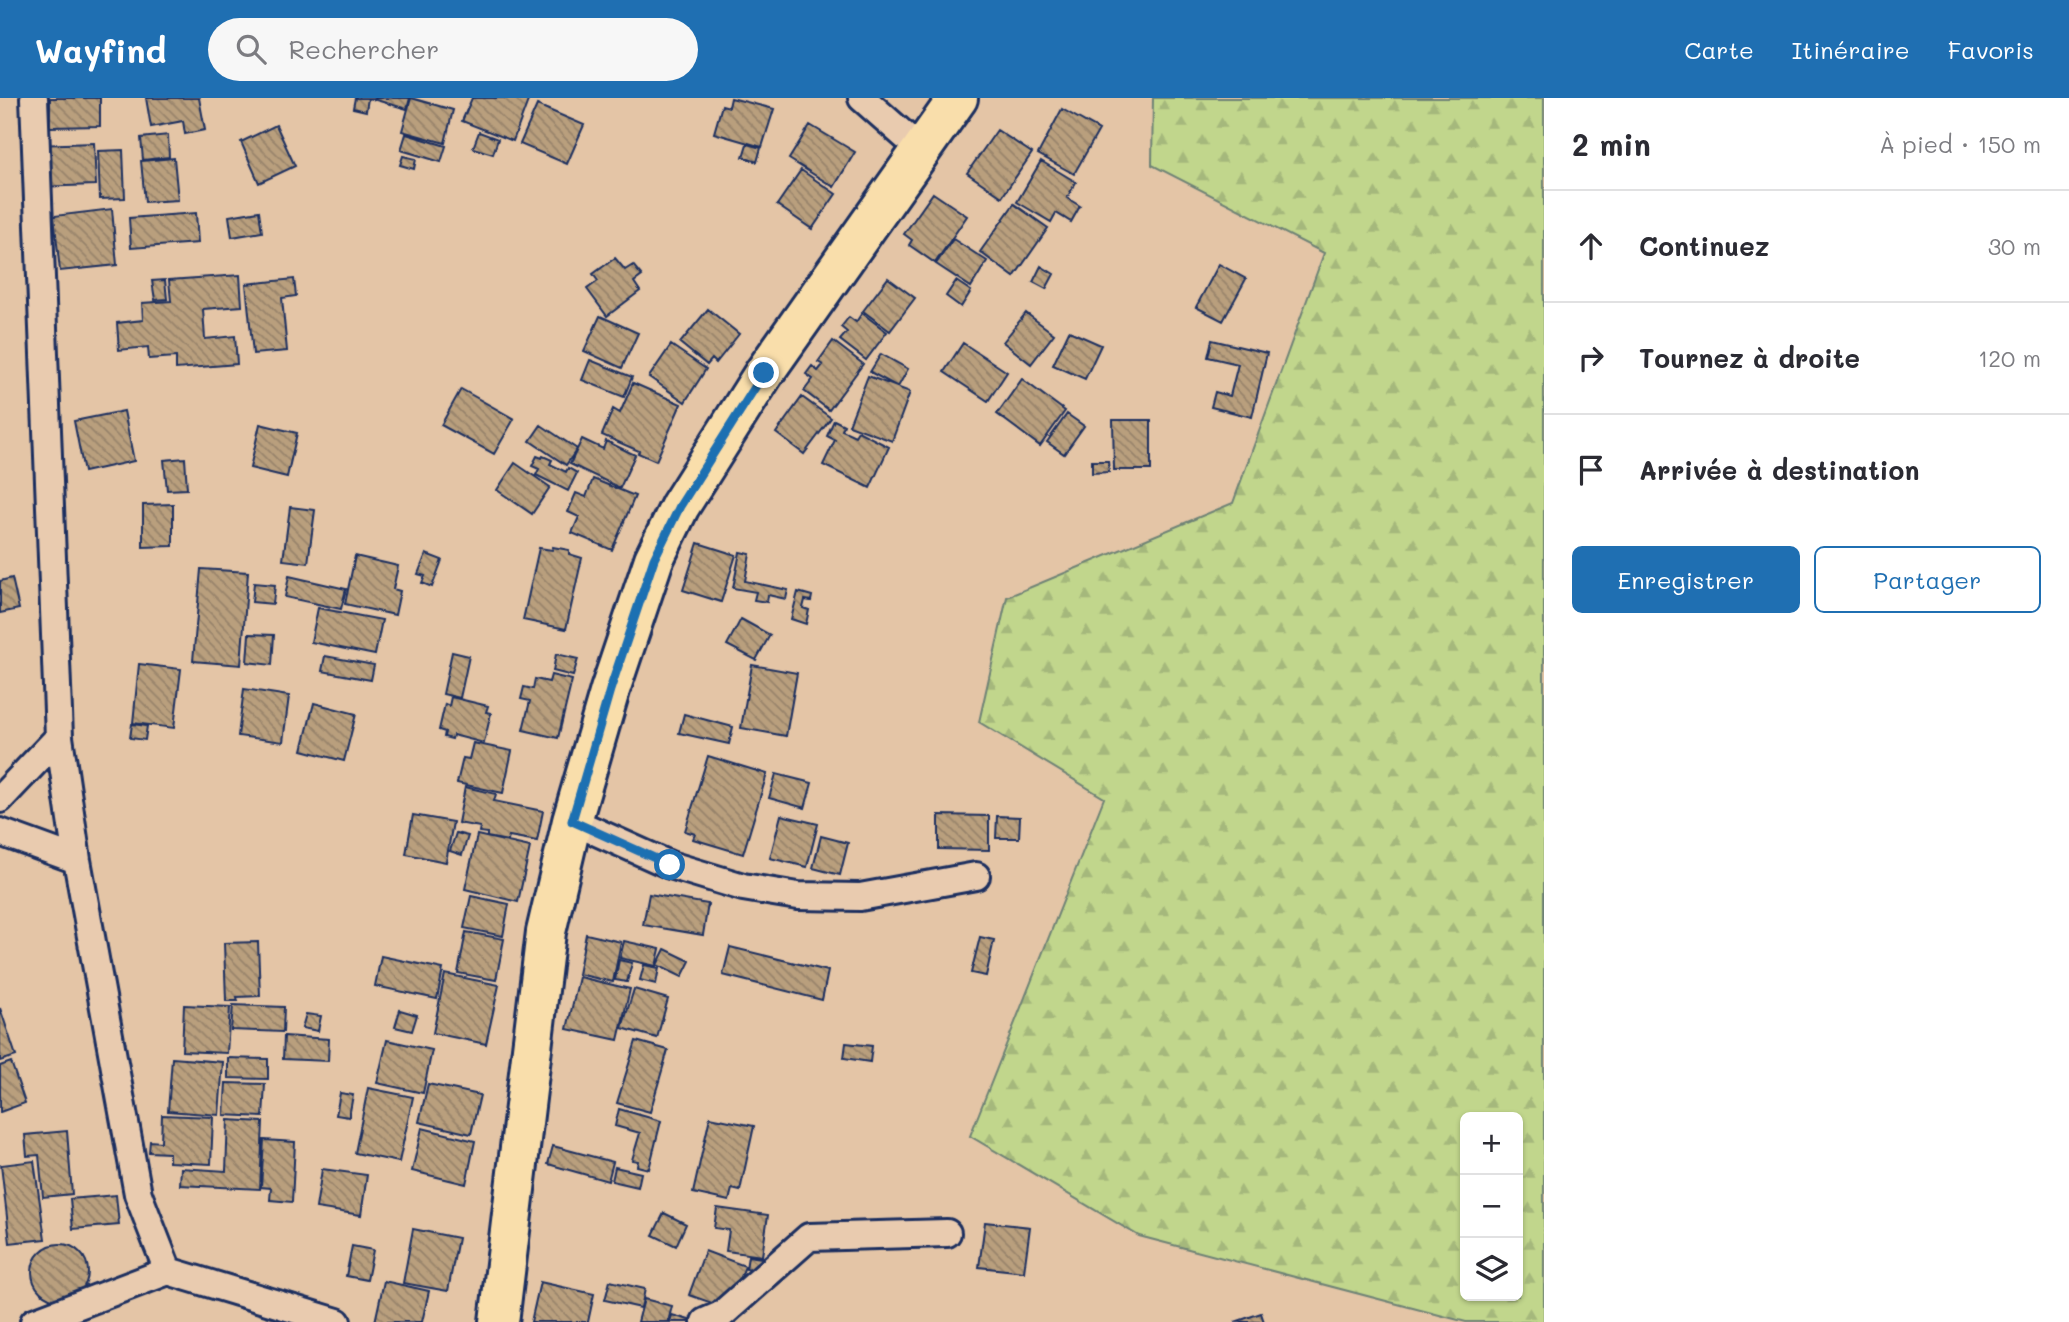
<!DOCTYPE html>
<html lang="fr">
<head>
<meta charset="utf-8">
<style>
  :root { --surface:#fff; --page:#f7f7f7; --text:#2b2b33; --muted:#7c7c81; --line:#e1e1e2; --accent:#1f6fb2 }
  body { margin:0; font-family:Mali,sans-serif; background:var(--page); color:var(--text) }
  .controls { position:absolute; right:21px; bottom:21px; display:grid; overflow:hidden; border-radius:10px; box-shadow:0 2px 5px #0004 }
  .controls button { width:63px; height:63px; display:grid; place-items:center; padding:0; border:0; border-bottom:2px solid var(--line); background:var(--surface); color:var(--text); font:35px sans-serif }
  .stop { position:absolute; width:21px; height:21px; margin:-16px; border:5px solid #1f6fb2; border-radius:50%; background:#fff }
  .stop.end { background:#1f6fb2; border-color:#fff; box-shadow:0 2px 7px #0008 }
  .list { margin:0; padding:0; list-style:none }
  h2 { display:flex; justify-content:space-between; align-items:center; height:91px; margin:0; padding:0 28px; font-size:30px }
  h2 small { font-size:23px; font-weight:400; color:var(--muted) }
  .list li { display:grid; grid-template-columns:46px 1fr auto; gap:21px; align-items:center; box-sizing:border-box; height:112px; padding:0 28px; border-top:2px solid var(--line) }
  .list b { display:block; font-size:26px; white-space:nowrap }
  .list em { font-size:23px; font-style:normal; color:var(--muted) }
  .actions { display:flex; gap:14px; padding:21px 28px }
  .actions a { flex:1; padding:16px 0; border:2px solid var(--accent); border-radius:10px; text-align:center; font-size:24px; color:var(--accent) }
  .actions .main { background:var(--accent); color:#fff }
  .icon { flex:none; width:38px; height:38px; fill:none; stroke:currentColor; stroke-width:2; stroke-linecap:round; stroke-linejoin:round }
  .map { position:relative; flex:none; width:1544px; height:1224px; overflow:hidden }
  header { display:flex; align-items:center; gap:42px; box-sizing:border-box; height:98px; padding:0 35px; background:var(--accent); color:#fff }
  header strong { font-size:33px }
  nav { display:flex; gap:38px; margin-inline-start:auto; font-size:24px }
  .search { width:490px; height:63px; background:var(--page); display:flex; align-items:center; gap:18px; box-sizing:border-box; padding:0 24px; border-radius:38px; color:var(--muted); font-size:26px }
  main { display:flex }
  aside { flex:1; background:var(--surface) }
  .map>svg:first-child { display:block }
  .forest { fill:url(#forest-firs); stroke:#6e8275; stroke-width:2; fill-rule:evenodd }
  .building { fill:url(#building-back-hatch); stroke:#1b2f5e; stroke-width:2 }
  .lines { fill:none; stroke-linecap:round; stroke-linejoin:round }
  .minor-casing { stroke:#1b2f5e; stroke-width:32 }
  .primary-casing { stroke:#1b2f5e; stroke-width:44 }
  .minor { stroke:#e9cbaf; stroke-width:26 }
  .primary { stroke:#f9deab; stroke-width:38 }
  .route { stroke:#1f6fb2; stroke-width:9 }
</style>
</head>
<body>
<header>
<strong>Wayfind</strong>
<div class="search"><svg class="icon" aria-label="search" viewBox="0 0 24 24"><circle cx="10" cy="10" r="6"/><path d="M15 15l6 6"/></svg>Rechercher</div>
<nav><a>Carte</a><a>Itinéraire</a><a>Favoris</a></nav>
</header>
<main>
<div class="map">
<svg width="1544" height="1224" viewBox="0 0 1544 1224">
  <defs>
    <pattern id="forest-firs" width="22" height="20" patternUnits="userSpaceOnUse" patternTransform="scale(1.75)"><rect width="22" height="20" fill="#c1d68c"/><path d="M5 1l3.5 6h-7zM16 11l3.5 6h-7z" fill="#a5b87b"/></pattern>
    <pattern id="building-back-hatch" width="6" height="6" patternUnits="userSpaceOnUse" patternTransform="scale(1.75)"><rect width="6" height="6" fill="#b99f7d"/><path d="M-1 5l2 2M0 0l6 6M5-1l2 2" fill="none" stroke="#96826a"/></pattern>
  </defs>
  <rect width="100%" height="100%" fill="#e4c5a6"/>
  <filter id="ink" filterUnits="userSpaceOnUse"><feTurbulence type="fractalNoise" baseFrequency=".0143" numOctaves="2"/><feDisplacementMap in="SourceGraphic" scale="14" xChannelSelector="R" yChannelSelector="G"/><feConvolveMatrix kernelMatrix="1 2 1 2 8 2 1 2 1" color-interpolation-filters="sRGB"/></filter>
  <g filter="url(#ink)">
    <path class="forest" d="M1153 0H1544V1224H1466L1139 1138 970 1038 1104 700 979 624 1007 499 1233 405 1324 155 1152 67ZM1465 1019H1518V1198H1465Z"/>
    <path class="building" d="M50 0H100V28L50 29Z
      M146 0H199L205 32 185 36 183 23 151 29Z
      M355 0H368L366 13 353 10Z
      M369 0H410L407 11Z
      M411 0 453 12 445 45 402 33Z
      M472 0H529L513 43 462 23Z
      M731 0 774 11 762 49 714 35 722 7 729 9Z
      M537 7 584 27 567 66 520 46Z
      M1062 11 1099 32 1074 76 1038 56Z
      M276 27 295 68 259 85 241 44Z
      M810 27 855 54 834 89 789 61Z
      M997 32 1032 55 1002 99 967 75Z
      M479 34 498 41 493 56 473 50Z
      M406 36 446 48 441 64 401 52Z
      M168 37 169 59 143 62 141 40Z
      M94 45 96 87 36 89 35 47Z
      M747 46 761 50 757 64 743 59Z
      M123 52 125 100 100 101 98 53Z
      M403 58 416 61 414 71 400 67Z
      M174 60 178 102 145 104 141 63Z
      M1041 63 1076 84 1067 100 1080 108 1071 124 1056 115 1051 124 1017 104Z
      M801 72 836 96 812 131 777 107Z
      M933 95 967 118 935 165 909 147 912 142 904 136Z
      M1014 106 1048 130 1014 179 980 154Z
      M112 111 117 167 60 173 54 118Z
      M259 113 262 134 232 139 229 118Z
      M196 115 198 145 131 150 129 120Z
      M953 141 987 163 971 189 936 166Z
      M615 160 625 172 633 167 642 178 634 184 640 193 607 218 587 191 598 183 593 176Z
      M1219 166 1246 181 1223 223 1196 209Z
      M1041 168 1054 176 1046 191 1033 184Z
      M240 177 242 208 203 211 205 241 235 238 237 266 176 271V259L149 261 148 249 119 252 117 225 143 222 142 205 171 203 169 182Z
      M888 180 915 200 890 233 863 213Z
      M294 181 296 198 282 200 287 253 253 256 246 186Z
      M165 182 167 201 155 202 152 183Z
      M956 183 971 193 961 209 946 198Z
      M708 211 739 236 716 265 712 261 707 267 680 245Z
      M862 215 887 234 866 262 840 242 847 234 841 229 849 219 856 224Z
      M1026 215 1054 236 1031 266 1003 244Z
      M600 218 638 235 622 270 584 253Z
      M1069 233 1101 247 1085 281 1053 267Z
      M1212 242 1267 255 1252 319 1211 309 1215 294 1230 298 1238 266 1208 259Z
      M833 243 863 266 829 312 804 293 813 281 806 276 812 268 818 273 823 267 818 264Z
      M963 245 1007 274 988 303 944 274Z
      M671 247 706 271 685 304 649 279Z
      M881 256 908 271 898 289 870 274Z
      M590 262 632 279 624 299 582 282Z
      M868 278 910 294 892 343 849 327Z
      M1022 281 1065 313 1040 348 997 316Z
      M633 285 681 306 656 363 638 355 639 353 602 337 613 311 620 315Z
      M461 291 514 321 494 356 441 327Z
      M802 299 831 320 804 356 776 335Z
      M124 313 134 363 84 374 74 323Z
      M1067 316 1084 328 1064 356 1047 344Z
      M834 322 844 327 842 332 855 338 858 333 889 349 870 390 823 367 835 342 827 338Z
      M1113 322H1151V372H1114Z
      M260 326 297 335 287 379 250 370Z
      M541 327 577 351 566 367 530 343Z
      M582 341 603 351 606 343 635 357 620 390 570 366Z
      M537 358 542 360 543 358 552 362 550 366 566 374 568 370 577 375 568 393 536 377 539 371 532 368Z
      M185 360 187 391 167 392 164 362Z
      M1092 363H1108L1109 374 1092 375Z
      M515 365 550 389 532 416 497 392Z
      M593 381 635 398 612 452 572 435 579 419 568 414 576 395 586 399Z
      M173 406V448L143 449V407Z
      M290 409 315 412 308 465 283 462Z
      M698 445 736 457 721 504 683 492Z
      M553 449 569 452V456L582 460 566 531 523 522 539 450 552 452Z
      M740 454 750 456 745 483 788 492 786 501 768 497 767 504 754 502 756 494 733 490Z
      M426 456 442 462 432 489 422 485 425 478 418 476Z
      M355 458 398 468 393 491 400 493 395 517 345 506Z
      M201 471 248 474 241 567 193 563Z
      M289 478 346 491 341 511 285 499Z
      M12 480 19 511 0 515V483Z
      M254 485 275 487 273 506 252 504Z
      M798 494 812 498 811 503 805 502 803 510 809 512 806 526 791 521Z
      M318 510 382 522 375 557 311 544Z
      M741 521 770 537 756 562 727 547Z
      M249 536 274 537 272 567 247 564Z
      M452 554 469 558 460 600 443 596Z
      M556 556 578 561 573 578 553 573Z
      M325 558 374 567 371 582 322 573Z
      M139 566 181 571 174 630 133 625Z
      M752 567 797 575 786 638 741 630Z
      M551 577 572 582 558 640 523 632 530 603 521 601 524 589 533 591 535 581 549 584Z
      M244 591 289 598 283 644 238 638Z
      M451 599 488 608 486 614 491 615 484 645 453 637 452 641 444 639 445 634 439 632 445 606 449 608Z
      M314 605 356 616 344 663 302 652Z
      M684 616 733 629 729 646 679 635Z
      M132 626 147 628 145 642 130 640Z
      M473 645 512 653 503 695 457 685 463 660 469 661Z
      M708 658 767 676 743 756 693 741 695 736 685 733Z
      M776 676 812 685 805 710 769 700Z
      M465 689 496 696 494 703 543 713 537 743 509 738 508 743 487 739V735L479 734 480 729 458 725Z
      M413 717 453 724 446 764 406 756Z
      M781 717 818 726 807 769 770 760Z
      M939 717 989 718V752L939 751Z
      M997 718 1020 719 1019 740H996Z
      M456 735 468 738 462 757 450 753Z
      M477 737 530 749 518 804 465 791Z
      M821 738 848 745 840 777 813 770Z
      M649 796 708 806 703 837 643 827Z
      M471 798 509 806 503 838 464 830Z
      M466 834 504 841 496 882 458 875Z
      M586 836 621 844 613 884 578 876Z
      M980 839 994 842 986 878 971 875Z
      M624 843 660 851 656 868 620 860Z
      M258 844 260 898 237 899 238 903H226L224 845Z
      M730 849 828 873 822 902 723 877Z
      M665 851 690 863 682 879 657 867Z
      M381 858 443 871 437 901 375 888Z
      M619 862 632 865 627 884 615 882Z
      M644 867 659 870 656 886 640 882Z
      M445 876 499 887 486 946 433 935Z
      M579 879 630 891 618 942 567 931Z
      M634 891 668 901 657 940 622 930Z
      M184 907 230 909 227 955 182 953Z
      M233 907 284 909 283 934 231 932Z
      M0 910 16 958 0 963Z
      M400 912 417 917 412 933 395 929Z
      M306 916 321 918 318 933 302 930Z
      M284 938 329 941 328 963 283 961Z
      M387 942 432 952 423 995 377 985Z
      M636 943 668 952 650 1014 617 1005Z
      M846 945 872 948 870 964 844 960Z
      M172 960 223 964 219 1017 168 1013Z
      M228 960 268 961V981L228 980Z
      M11 964 25 1005 0 1014V968Z
      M226 985 265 986 263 1019 224 1017Z
      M428 986 480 997 471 1036 419 1024Z
      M368 990 413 999 399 1064 355 1055Z
      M340 995 353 997 349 1019 336 1017Z
      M619 1011 661 1023 649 1071 637 1068 638 1063 632 1062 640 1035 615 1028Z
      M162 1017 213 1019 211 1066 169 1064V1055L149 1054 150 1043 161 1044Z
      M710 1019 754 1028 740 1093 732 1091 729 1103 693 1095Z
      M228 1022 263 1024 260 1091 180 1087 181 1070 226 1073Z
      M422 1030 475 1043 466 1086 412 1073Z
      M67 1033 72 1096 43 1099 39 1057 27 1058 25 1037Z
      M264 1042 295 1044 292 1104 270 1102 271 1090 261 1089Z
      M553 1048 613 1064 608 1083 548 1066Z
      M34 1063 45 1141 10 1145 1 1067Z
      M615 1069 641 1075 638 1089 612 1083Z
      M322 1071 367 1077 361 1117 316 1110Z
      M116 1097 119 1127 73 1131 70 1101Z
      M717 1110 768 1117 762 1158 726 1153 729 1132 714 1130Z
      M664 1115 686 1126 676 1148 653 1137Z
      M985 1124 1030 1129 1024 1174 979 1169Z
      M413 1131 458 1140 448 1193 403 1185Z
      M32 1174a28 28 0 1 1 56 0a28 28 0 1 1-56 0Z
      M352 1148 373 1152 367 1182 346 1178Z
      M705 1153 745 1168 729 1211 689 1197Z
      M748 1158 762 1160 759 1173 746 1171Z
      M384 1183 429 1193 422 1224H375Z
      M610 1183 645 1191 641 1210 605 1202Z
      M540 1184 594 1196 588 1224H531Z
      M644 1201 672 1208 668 1224H638Z
      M1261 1215 1264 1224H1235Z
      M672 1217 696 1224H670Z"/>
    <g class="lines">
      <defs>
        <path id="minor" d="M34 0 59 639 77 762 138 1096 168 1173
          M862 0 922 53
          M0 701 59 639
          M572 723 670 767 743 789 798 798 860 799 976 778
          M0 734 77 762
          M34 1224 168 1173 337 1224
          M705 1224 721 1217 809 1139 947 1135"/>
        <path id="primary" d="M499 1224 546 834 572 723 610 592 654 461 680 408 764 275 958 0"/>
      </defs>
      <use href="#minor" class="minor-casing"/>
      <use href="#primary" class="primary-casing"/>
      <use href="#minor" class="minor"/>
      <use href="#primary" class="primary"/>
    </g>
  </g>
  <g class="lines" filter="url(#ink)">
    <path class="route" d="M670 767 572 723 610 592 654 461 680 408 764 275"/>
  </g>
</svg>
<div class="controls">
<button>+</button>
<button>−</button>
<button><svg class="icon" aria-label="layers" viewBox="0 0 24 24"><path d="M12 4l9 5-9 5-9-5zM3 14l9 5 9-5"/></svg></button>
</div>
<div class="stop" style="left:670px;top:767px"></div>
<div class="stop end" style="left:764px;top:275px"></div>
</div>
<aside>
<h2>2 min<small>À pied · 150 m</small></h2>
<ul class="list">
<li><svg class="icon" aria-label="ahead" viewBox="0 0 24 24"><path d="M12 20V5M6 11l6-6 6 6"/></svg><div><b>Continuez</b></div><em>30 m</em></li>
<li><svg class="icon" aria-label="right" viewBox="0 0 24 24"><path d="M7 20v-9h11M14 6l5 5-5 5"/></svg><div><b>Tournez à droite</b></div><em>120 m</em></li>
<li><svg class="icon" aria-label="arrive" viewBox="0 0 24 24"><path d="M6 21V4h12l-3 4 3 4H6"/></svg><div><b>Arrivée à destination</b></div></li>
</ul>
<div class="actions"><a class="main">Enregistrer</a><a>Partager</a></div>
</aside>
</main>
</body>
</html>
